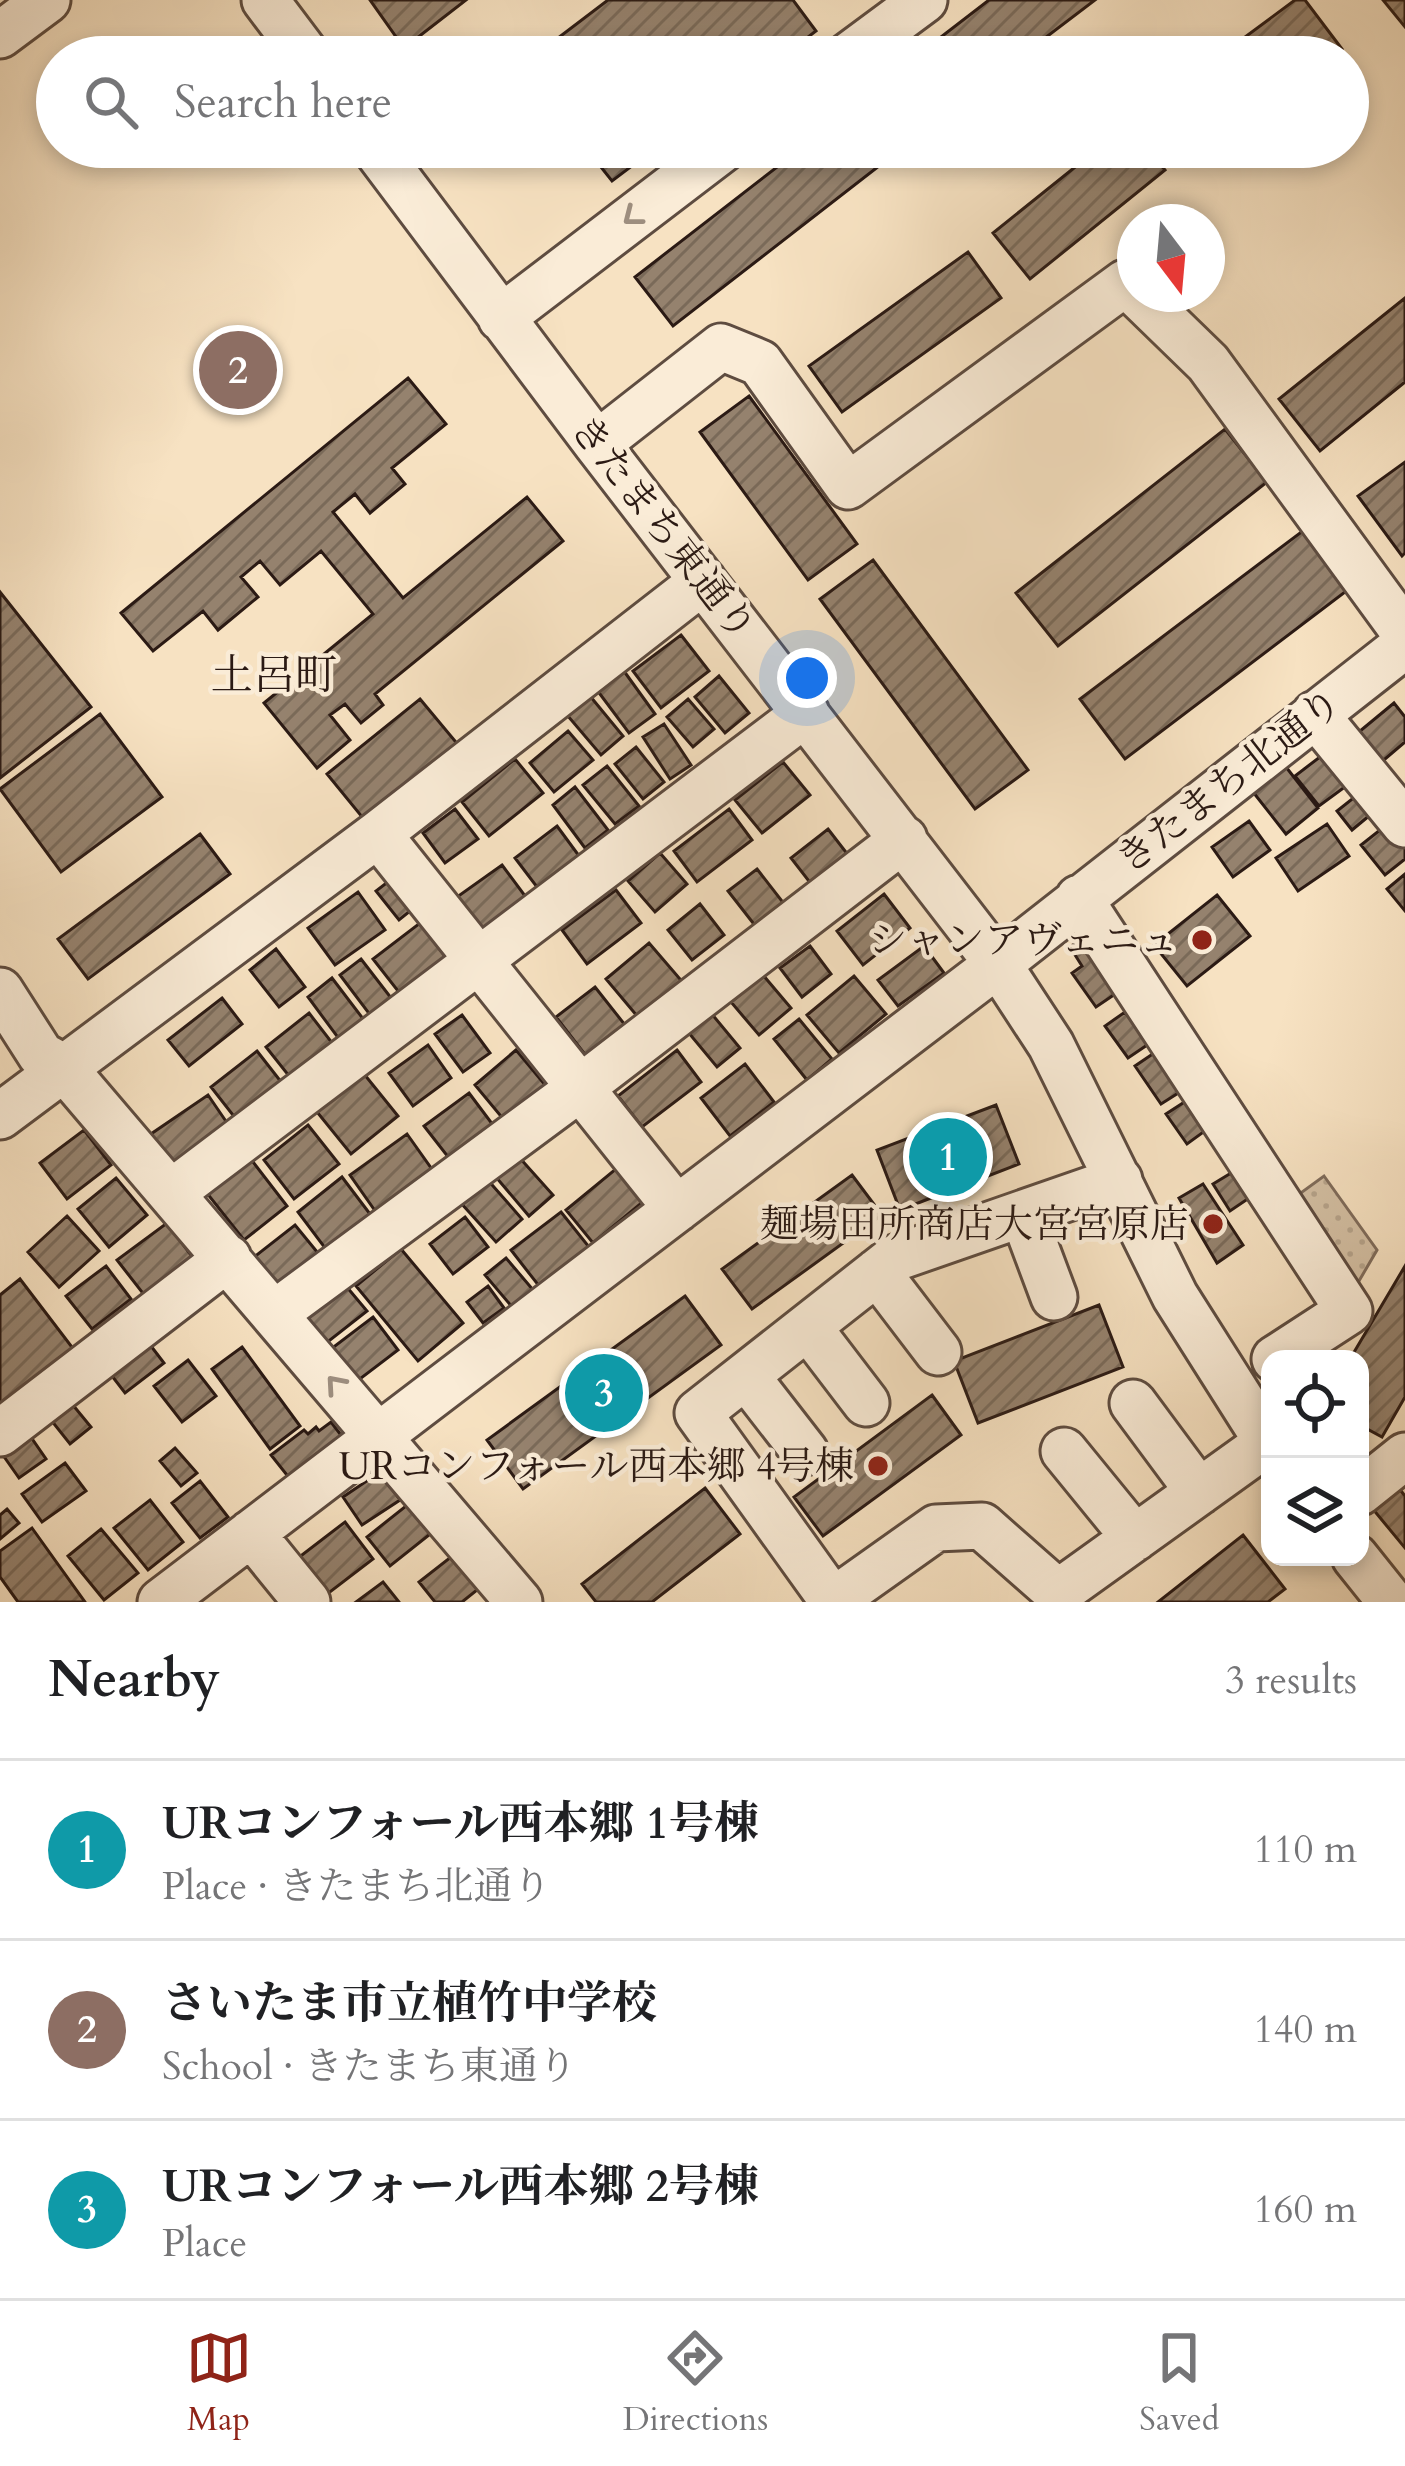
<!DOCTYPE html>
<html lang="en">
<head>
<meta charset="utf-8">
<style>
  :root { --surface:#fff; --page:#f2f2f2; --text:#202124; --muted:#757577; --line:#e0e0e0; --accent:#8f2418 }
  body { margin:0; font-family:Cardo,"Noto Serif JP",serif; background:var(--page); color:var(--text) }
  .controls { position:absolute; right:36px; bottom:36px; display:grid; overflow:hidden; border-radius:24px; box-shadow:0 6px 18px #0003 }
  .controls button { width:108px; height:108px; display:grid; place-items:center; padding:0; border:0; border-bottom:3px solid var(--line); background:var(--surface); color:var(--text); font:60px sans-serif }
  .compass { position:absolute; left:1117px; top:204px; width:108px; height:108px; border-radius:50%; background:var(--surface); box-shadow:0 6px 18px #0003; rotate:164deg }
  .you { position:absolute; left:807px; top:678px; width:42px; height:42px; margin:-30px; border:9px solid #fff; border-radius:50%; background:#1a73e8; box-shadow:0 0 0 18px #1a73e833 }
  .badge { display:grid; place-items:center; width:78px; height:78px; border-radius:50%; background:var(--accent); color:#fff; font-size:39px; font-weight:700 }
  .pin { position:absolute; translate:-50% -50%; border:6px solid #fff; box-shadow:0 3px 12px #0006 }
  .list { margin:0; padding:0; list-style:none }
  h2 { display:flex; justify-content:space-between; align-items:center; height:156px; margin:0; padding:0 48px; font-size:51px }
  h2 small { font-size:39px; font-weight:400; color:var(--muted) }
  .list li { display:grid; grid-template-columns:78px 1fr auto; gap:36px; align-items:center; box-sizing:border-box; height:180px; padding:0 48px; border-top:3px solid var(--line) }
  .list b { display:block; font-size:45px; white-space:nowrap }
  .list p { margin:0; font-size:39px; white-space:nowrap; color:var(--muted) }
  .list em { font-size:39px; font-style:normal; color:var(--muted) }
  .icon { flex:none; width:66px; height:66px; fill:none; stroke:currentColor; stroke-width:2; stroke-linecap:round; stroke-linejoin:round }
  .map { position:relative; flex:none; width:1405px; height:1602px; overflow:hidden }
  .search { position:absolute; background:var(--surface); box-shadow:0 6px 18px #0003; left:36px; right:36px; top:36px; height:132px; display:flex; align-items:center; gap:30px; box-sizing:border-box; padding:0 42px; border-radius:66px; color:var(--muted); font-size:45px }
  .sheet { height:696px; background:var(--surface) }
  nav { display:flex; justify-content:space-around; align-items:center; box-sizing:border-box; height:168px; border-top:3px solid var(--line); background:var(--surface); font-size:33px; color:var(--muted) }
  nav a { display:grid; justify-items:center; gap:6px }
  nav .on { color:var(--accent) }
  .map>svg:first-child { display:block }
  .park { fill:url(#park-dots); stroke:#806d5c; stroke-width:3 }
  .building { fill:url(#building-hatch); stroke:#2b1a14; stroke-width:3 }
  .lines { fill:none; stroke-linecap:round; stroke-linejoin:round }
  .minor-casing { stroke:#5e4c40; stroke-width:51 }
  .minor { stroke:#faecd7; stroke-width:45 }
  .oneway { stroke:#9d8e7f }
  .poi-dot { fill:#8f2418; stroke:#faecd7; stroke-width:4.5 }
  .labels { text-anchor:middle; dominant-baseline:central; stroke-width:9; stroke-linejoin:round; paint-order:stroke }
  .street-label { font-size:39px; fill:#2b1a14; stroke:#faecd7 }
  .poi-label { font-size:39px; fill:#2b1a14; stroke:#faecd7; text-anchor:end }
  .neighbourhood-label { font-size:42px; fill:#2b1a14; stroke:#faecd7 }
</style>
</head>
<body>
<div class="map">
<svg width="1405" height="1602" viewBox="0 0 1405 1602">
  <defs>
    <pattern id="park-dots" width="8" height="8" patternUnits="userSpaceOnUse" patternTransform="scale(3)"><rect width="8" height="8" fill="#d4c0a4"/><path d="M2 2h.1M6 6h.1" fill="none" stroke="#b6a48c" stroke-width="1.8" stroke-linecap="round"/></pattern>
    <pattern id="building-hatch" width="6" height="6" patternUnits="userSpaceOnUse" patternTransform="scale(3)"><rect width="6" height="6" fill="#95826e"/><path d="M-1 1l2-2M0 6l6-6M5 7l2-2" fill="none" stroke="#7a6a59"/></pattern>
  </defs>
  <rect width="100%" height="100%" fill="#f7e2c2"/>
  <filter id="stains"><feTurbulence type="fractalNoise" baseFrequency=".00167" numOctaves="4"/><feColorMatrix values="0 0 0 0 .2 0 0 0 0 .09 0 0 0 0 .02 0 0 0 .5 -.17"/></filter>
  <radialGradient id="worn" r=".72"><stop offset=".6" stop-color="#630" stop-opacity="0"/><stop offset="1" stop-color="#630" stop-opacity=".3"/></radialGradient>
  <path class="park" d="M1324 1176 1377 1250 1352 1293 1291 1200Z"/>
  <path class="building" d="M370 0H466L404 48Z
    M608 0H793L816 31 782 57H533Z
    M989 0H1095L1020 57H915Z
    M1295 0H1305L1342 49 1331 57H1218Z
    M1383 0H1405V27Z
    M585 147H657L612 181Z
    M803 147H878L888 159 673 326 635 277Z
    M1100 147H1146L1165 170 1030 279 993 233Z
    M968 252 1001 298 842 412 809 366Z
    M1405 298V382L1320 451 1279 399Z
    M408 378 446 424 392 468 405 484 370 513 355 494 333 512 403 598 527 497 563 541 375 694 383 705 361 723 345 704 330 715 350 740 317 768 264 703 373 614 321 551 280 585 260 561 241 577 258 597 218 630 203 611 153 651 121 613Z
    M749 396 857 544 808 580 700 432Z
    M1225 429 1267 482 1058 646 1016 593Z
    M1405 462V553L1402 556 1358 496Z
    M1304 530 1349 589 1125 759 1080 699Z
    M873 560 1028 770 975 809 820 599Z
    M0 592 91 707 0 778Z
    M681 635 709 671 661 708 633 671Z
    M621 667 655 714 629 733 594 686Z
    M719 676 749 713 725 733 695 697Z
    M590 696 623 736 601 755 567 715Z
    M420 699 460 747 367 823 327 774Z
    M688 699 714 729 693 747 667 717Z
    M1394 703 1405 717V742L1378 765 1354 736Z
    M100 714 162 797 61 872 0 789Z
    M664 724 691 765 670 779 643 737Z
    M568 731 593 760 554 792 530 763Z
    M636 747 664 782 643 799 615 764Z
    M1329 750 1353 781 1319 806 1295 776Z
    M515 759 543 793 489 836 462 802Z
    M783 762 810 795 762 833 735 800Z
    M607 766 639 806 615 824 583 785Z
    M1286 767 1318 808 1286 834 1253 792Z
    M575 787 608 830 585 848 553 805Z
    M1366 788 1381 806 1352 830 1337 811Z
    M455 809 478 839 445 863 423 833Z
    M729 809 752 840 697 882 674 851Z
    M1249 821 1270 850 1233 877 1212 847Z
    M1390 822 1405 841V859L1385 875 1361 845Z
    M1327 824 1349 856 1298 891 1276 858Z
    M557 826 585 864 543 895 515 858Z
    M828 829 852 860 815 889 791 858Z
    M200 834 230 874 88 979 58 939Z
    M660 853 687 884 655 912 628 881Z
    M502 865 531 904 486 936 457 897Z
    M757 869 785 905 757 928 728 891Z
    M402 871 425 899 399 920 376 891Z
    M1405 874V911L1387 889Z
    M616 890 641 923 587 964 562 930Z
    M358 892 385 930 335 965 308 928Z
    M884 894 910 928 863 965 837 931Z
    M1217 895 1250 936 1187 986 1154 945Z
    M700 904 724 935 692 960 668 930Z
    M420 923 451 964 405 1000 373 959Z
    M1084 937 1121 990 1096 1007 1072 973 1082 966 1070 947Z
    M649 943 686 986 643 1023 606 979Z
    M810 946 831 974 802 997 780 968Z
    M924 946 944 973 898 1006 878 980Z
    M276 949 305 987 279 1007 250 970Z
    M361 959 395 1003 374 1020 340 975Z
    M763 975 791 1008 759 1035 731 1002Z
    M854 976 886 1014 839 1053 807 1015Z
    M332 978 367 1024 342 1043 308 997Z
    M595 987 629 1030 590 1061 556 1017Z
    M222 998 242 1024 189 1066 168 1040Z
    M706 1007 740 1048 717 1067 683 1026Z
    M1125 1012 1137 1028 1142 1025 1153 1041 1128 1058 1105 1026Z
    M309 1013 336 1048 293 1081 266 1047Z
    M462 1015 490 1053 463 1072 435 1034Z
    M799 1019 832 1059 807 1080 774 1039Z
    M428 1045 451 1078 413 1106 389 1073Z
    M516 1050 551 1092 509 1126 475 1085Z
    M677 1050 701 1082 642 1127 618 1096Z
    M257 1051 289 1092 243 1128 211 1087Z
    M1157 1051 1183 1090 1161 1104 1135 1066Z
    M745 1064 774 1102 730 1136 701 1098Z
    M360 1069 398 1116 351 1154 313 1107Z
    M469 1093 496 1129 452 1162 424 1126Z
    M208 1095 234 1133 174 1174 148 1136Z
    M1189 1099 1209 1128 1187 1144 1166 1114Z
    M996 1105 1019 1164 900 1210 877 1150Z
    M308 1125 339 1164 294 1199 264 1160Z
    M84 1130 111 1165 67 1199 40 1163Z
    M407 1134 436 1175 378 1215 350 1175Z
    M518 1156 553 1195 529 1216 495 1176Z
    M250 1158 287 1206 244 1240 206 1192Z
    M617 1168 644 1201 593 1243 566 1210Z
    M1236 1170 1252 1196 1230 1211 1213 1184Z
    M852 1175 882 1215 752 1309 722 1269Z
    M342 1177 370 1214 325 1248 298 1212Z
    M116 1178 147 1215 109 1247 78 1209Z
    M486 1178 522 1219 496 1242 459 1201Z
    M1203 1184 1243 1245 1217 1263 1179 1198Z
    M561 1212 589 1247 539 1286 511 1250Z
    M67 1216 99 1251 59 1287 28 1252Z
    M465 1217 488 1247 453 1274 430 1244Z
    M167 1223 194 1259 145 1296 117 1260Z
    M295 1225 327 1264 281 1301 249 1261Z
    M401 1249 463 1323 418 1361 356 1286Z
    M506 1258 534 1291 513 1308 485 1275Z
    M106 1266 131 1299 92 1329 66 1296Z
    M1405 1266V1397L1382 1437 1360 1425V1359H1350Z
    M20 1279 81 1359 0 1421V1295Z
    M346 1286 367 1311 325 1344 304 1319Z
    M488 1286 504 1308 483 1323 467 1302Z
    M685 1296 721 1345 523 1489 487 1440Z
    M1099 1305 1123 1367 978 1423 954 1361Z
    M373 1317 398 1350 352 1385 327 1352Z
    M141 1333 164 1363 125 1393 102 1363Z
    M242 1347 300 1426 270 1449 212 1369Z
    M188 1360 216 1396 182 1422 154 1386Z
    M63 1393 91 1427 70 1444 43 1410Z
    M932 1395 961 1435 823 1536 794 1497Z
    M331 1422 347 1443 294 1484 271 1455 304 1430 308 1434 316 1427 319 1431Z
    M24 1427 46 1459 19 1478 0 1451Z
    M175 1448 197 1473 181 1486 160 1461Z
    M65 1463 86 1491 42 1522 22 1494Z
    M380 1472 400 1500 362 1525 343 1497Z
    M200 1481 228 1517 200 1538 172 1503Z
    M1398 1487 1405 1496V1548L1372 1508Z
    M705 1488 740 1534 652 1602H596L582 1584Z
    M150 1500 183 1542 148 1570 114 1528Z
    M411 1502 434 1531 390 1566 367 1537Z
    M7 1509 19 1523 0 1539V1515Z
    M345 1522 373 1559 326 1595 298 1558Z
    M32 1528 85 1602H18L0 1577V1551Z
    M101 1529 138 1573 104 1600 68 1556Z
    M1243 1535 1285 1589 1268 1602H1158Z
    M456 1553 482 1586 462 1602H435L419 1582Z
    M383 1582 399 1602H356Z"/>
  <g class="lines">
    <defs>
      <path id="minor" d="M265 0 308 57
        M0 35 47 0
        M847 57 924 0
        M374 147 597 444 998 964 1051 1045 1175 1296 1270 1446
        M1137 294 1208 363 1405 633
        M501 318 725 147
        M597 444 721 347 760 363 848 486 1125 283 1135 292
        M1315 714 1405 824
        M378 834 677 1209
        M1079 898 1349 1311 1275 1359
        M0 991 41 1055 63 1067 519 1602
        M0 1116 378 834 703 581
        M1119 1180 895 1258 698 1413 833 1601 936 1528 982 1526 1058 1593 1267 1443
        M171 1193 806 713
        M1023 1214 1054 1297
        M877 1272 938 1352
        M274 1314 580 1088 904 839
        M808 1327 866 1403
        M746 1376 805 1452
        M1133 1403 1199 1492
        M0 1433 228 1258
        M1064 1451 1135 1538
        M1360 1492 1405 1456
        M251 1533 307 1602
        M1355 1557 1391 1602
        M161 1602 998 964 1405 645"/>
    </defs>
    <use href="#minor" class="minor-casing"/>
    <use href="#minor" class="minor"/>
  </g>
  <defs><path id="oneway-chevron" d="M-2-3.5L2.5 0L-2 3.5" fill="none" stroke-width="1.6" stroke-linecap="round" stroke-linejoin="round" transform="scale(3)"/></defs>
  <g class="oneway">
    <use href="#oneway-chevron" transform="translate(632 217) rotate(142)"/>
    <use href="#oneway-chevron" transform="translate(335 1384) rotate(-131)"/>
  </g>
  <g class="poi-dot">
    <circle cx="1202" cy="940" r="12"/>
    <circle cx="1213" cy="1224" r="12"/>
    <circle cx="878" cy="1466" r="12"/>
  </g>
  <g class="labels">
    <g class="street-label">
      <text transform="translate(663 528) rotate(52)">きたまち東通り</text>
      <text transform="translate(1229 781) rotate(-38)">きたまち北通り</text>
    </g>
    <g class="poi-label">
      <text x="1178" y="940">シャンアヴェニュ</text>
      <text x="1189" y="1224">麺場田所商店大宮宮原店</text>
      <text x="854" y="1466">URコンフォール西本郷 4号棟</text>
    </g>
    <g class="neighbourhood-label">
      <text x="274" y="675">土呂町</text>
    </g>
  </g>
  <rect width="100%" height="100%" filter="url(#stains)"/>
  <rect width="100%" height="100%" fill="url(#worn)"/>
</svg>
<div class="controls">
<button><svg class="icon" aria-label="locate" viewBox="0 0 24 24"><circle cx="12" cy="12" r="6"/><path d="M12 2v4M12 18v4M2 12h4M18 12h4"/></svg></button>
<button><svg class="icon" aria-label="layers" viewBox="0 0 24 24"><path d="M12 4l9 5-9 5-9-5zM3 14l9 5 9-5"/></svg></button>
</div>
<svg class="compass" viewBox="-18 -18 36 36"><path d="M0-13l5 13h-10z" fill="#e53935"/><path d="M0 13l5-13h-10z" fill="#757577"/></svg>
<div class="you"></div>
<div class="pin badge" style="left:948px;top:1157px;background:#0f9aa8">1</div>
<div class="pin badge" style="left:238px;top:370px;background:#8d6e63">2</div>
<div class="pin badge" style="left:604px;top:1393px;background:#0f9aa8">3</div>
<div class="search"><svg class="icon" aria-label="search" viewBox="0 0 24 24"><circle cx="10" cy="10" r="6"/><path d="M15 15l6 6"/></svg>Search here</div>
</div>
<section class="sheet">
<h2>Nearby<small>3 results</small></h2>
<ul class="list">
<li><span class="badge" style="background:#0f9aa8">1</span><div><b>URコンフォール西本郷 1号棟</b><p>Place · きたまち北通り</p></div><em>110 m</em></li>
<li><span class="badge" style="background:#8d6e63">2</span><div><b>さいたま市立植竹中学校</b><p>School · きたまち東通り</p></div><em>140 m</em></li>
<li><span class="badge" style="background:#0f9aa8">3</span><div><b>URコンフォール西本郷 2号棟</b><p>Place</p></div><em>160 m</em></li>
</ul>
</section>
<nav>
<a class="on"><svg class="icon" aria-label="map" viewBox="0 0 24 24"><path d="M3 6l6-2 6 2 6-2v14l-6 2-6-2-6 2zM9 4v14M15 6v14"/></svg>Map</a>
<a><svg class="icon" aria-label="directions" viewBox="0 0 24 24"><path d="M12 3l9 9-9 9-9-9zM9 14v-3h6M13 9l2 2-2 2"/></svg>Directions</a>
<a><svg class="icon" aria-label="saved" viewBox="0 0 24 24"><path d="M7 4h10v16l-5-4-5 4z"/></svg>Saved</a>
</nav>
</body>
</html>
